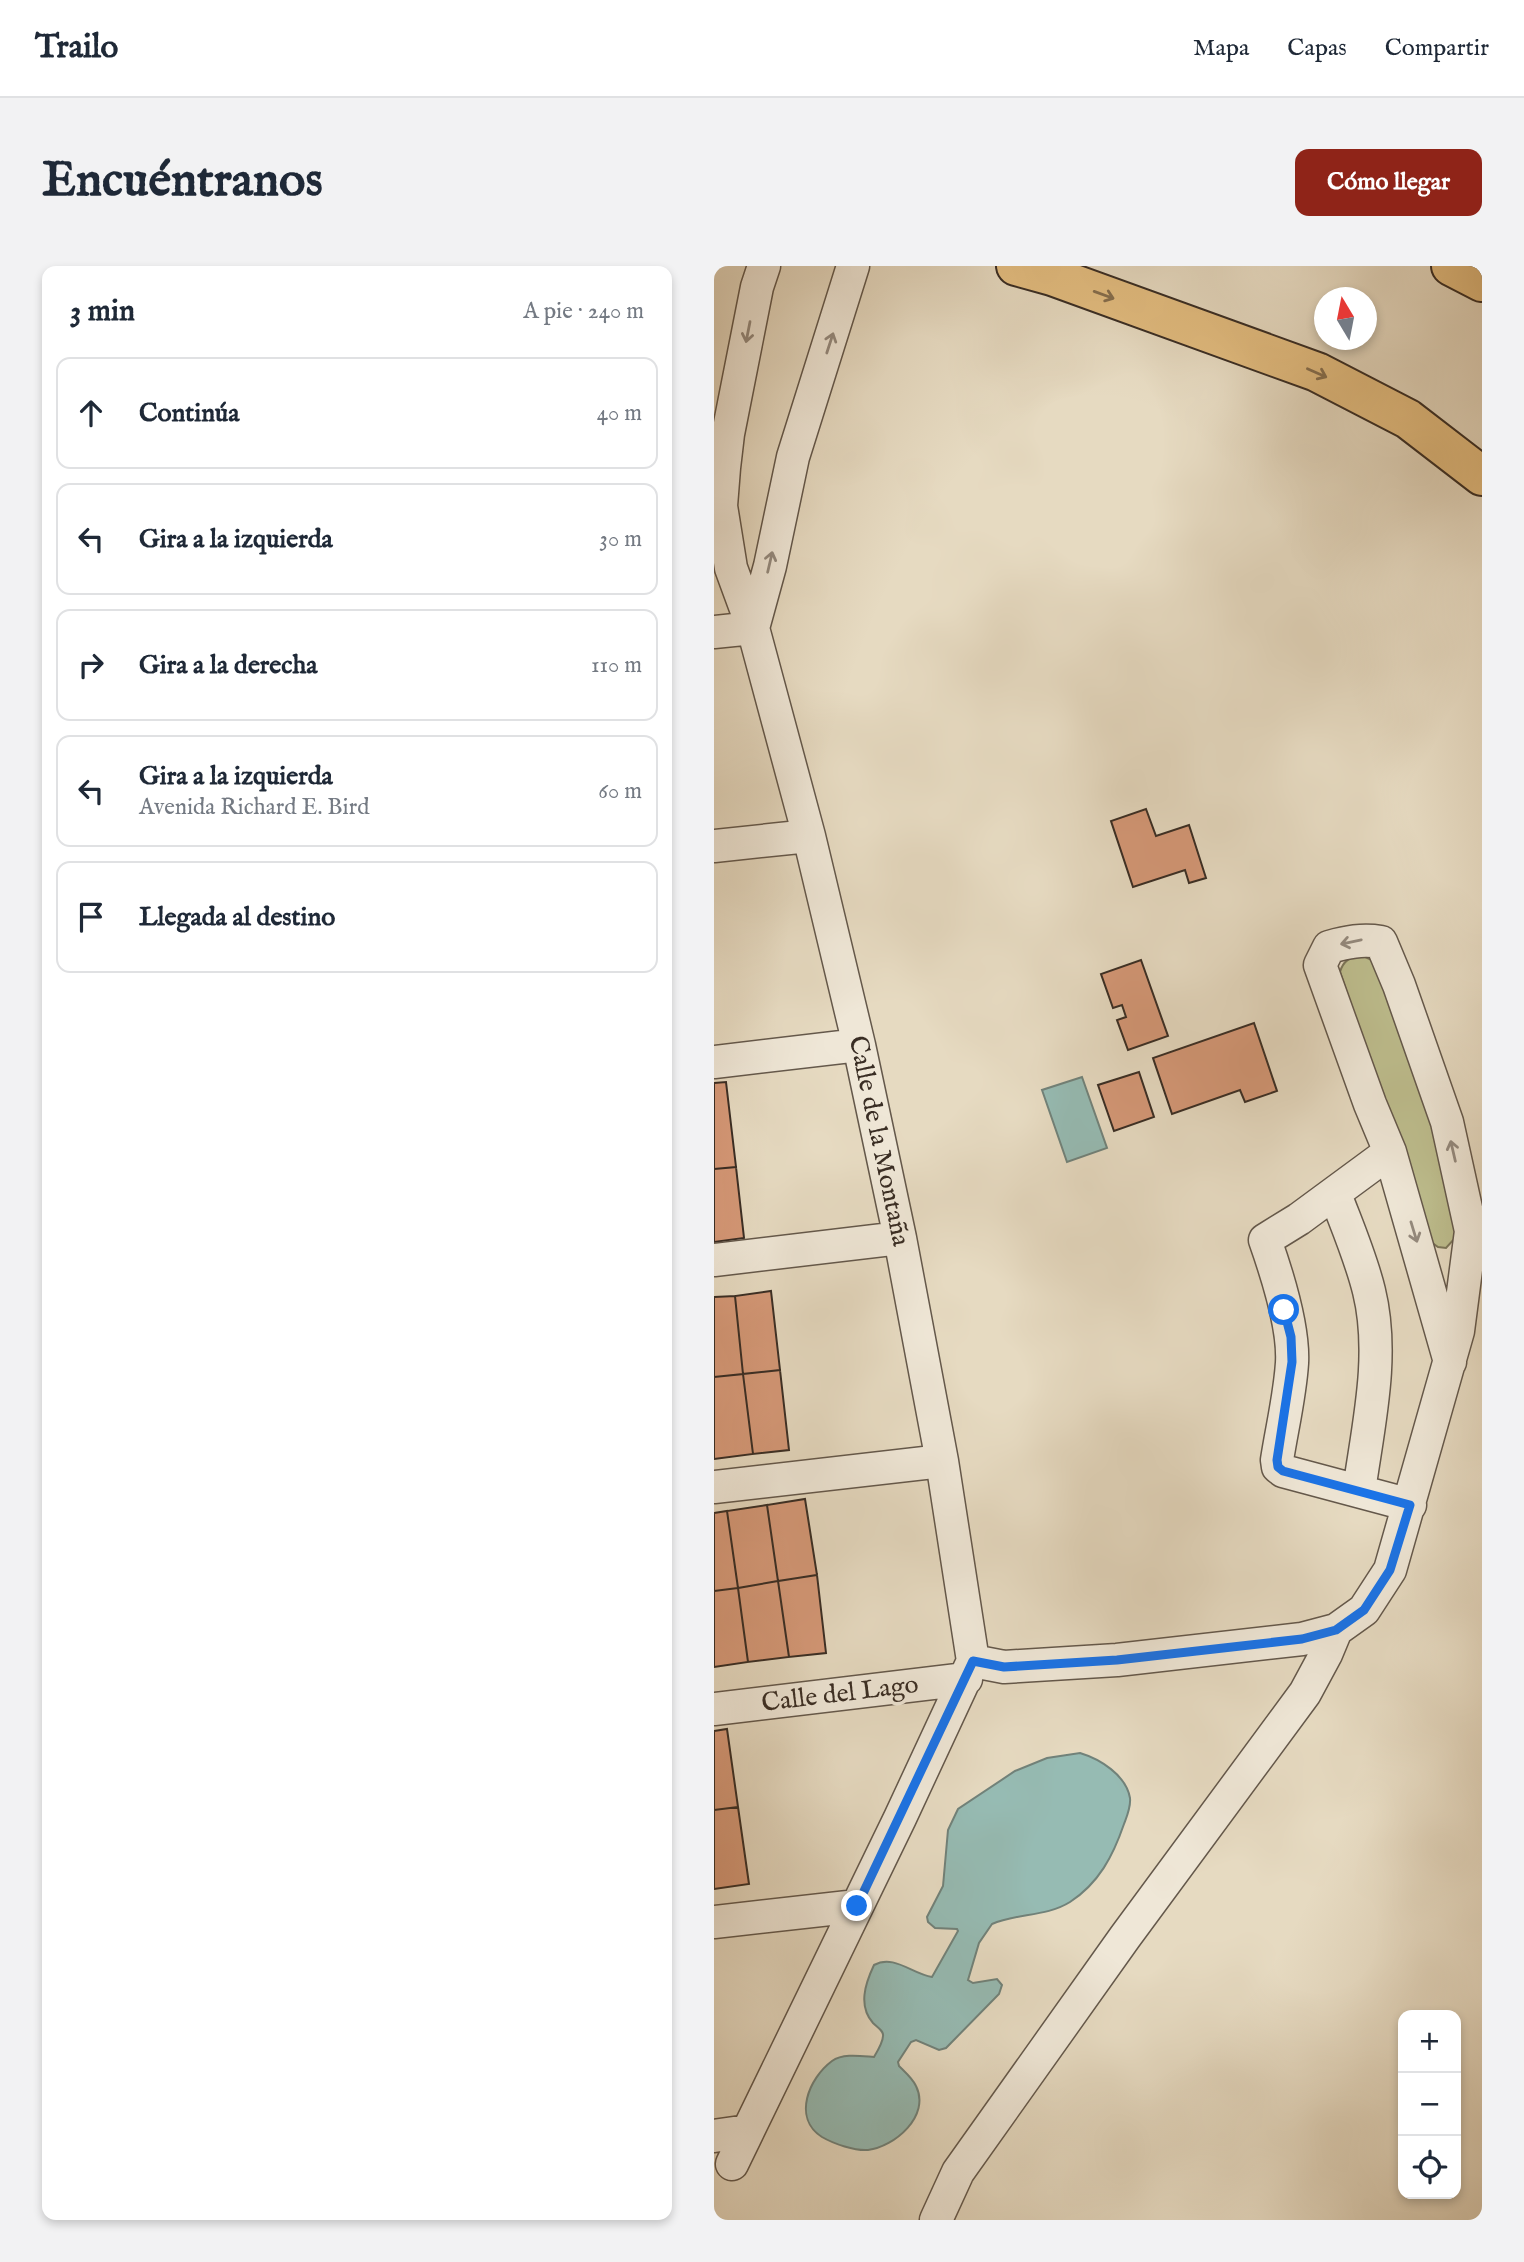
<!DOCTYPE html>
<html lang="es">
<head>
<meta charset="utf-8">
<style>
  :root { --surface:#fff; --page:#f2f2f3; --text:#1f2937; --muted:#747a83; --line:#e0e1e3; --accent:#8f2418 }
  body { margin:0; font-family:"IM FELL English",serif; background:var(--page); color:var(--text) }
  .controls { position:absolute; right:21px; bottom:21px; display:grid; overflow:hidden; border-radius:14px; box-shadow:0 4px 10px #0003 }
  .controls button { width:63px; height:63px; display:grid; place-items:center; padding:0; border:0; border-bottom:2px solid var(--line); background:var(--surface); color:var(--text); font:35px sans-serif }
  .compass { position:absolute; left:600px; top:21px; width:63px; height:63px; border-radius:50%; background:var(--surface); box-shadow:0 4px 10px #0003; rotate:350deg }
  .stop { position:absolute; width:21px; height:21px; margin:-16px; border:5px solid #1a73e8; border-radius:50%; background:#fff }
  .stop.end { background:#1a73e8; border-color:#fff; box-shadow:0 2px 7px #0008 }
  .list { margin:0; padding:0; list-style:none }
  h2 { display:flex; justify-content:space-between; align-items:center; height:91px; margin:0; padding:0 28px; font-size:30px }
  h2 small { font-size:23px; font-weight:400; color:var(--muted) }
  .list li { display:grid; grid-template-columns:46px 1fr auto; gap:21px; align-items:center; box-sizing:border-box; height:112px; margin:0 14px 14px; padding:0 14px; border:2px solid var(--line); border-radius:14px }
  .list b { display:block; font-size:26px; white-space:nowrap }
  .list p { margin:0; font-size:23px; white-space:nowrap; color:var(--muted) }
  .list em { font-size:23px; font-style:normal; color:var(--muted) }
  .icon { flex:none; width:38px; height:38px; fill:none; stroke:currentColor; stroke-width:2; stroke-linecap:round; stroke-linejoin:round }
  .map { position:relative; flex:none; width:768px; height:1954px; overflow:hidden; border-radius:14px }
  header { display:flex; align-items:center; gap:42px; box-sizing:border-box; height:98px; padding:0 35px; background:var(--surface); border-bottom:2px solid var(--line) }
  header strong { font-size:33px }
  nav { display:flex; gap:38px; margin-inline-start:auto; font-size:24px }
  .intro { display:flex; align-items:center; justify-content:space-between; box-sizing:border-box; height:168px; padding:0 42px }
  h1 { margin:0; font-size:49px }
  .button { padding:18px 32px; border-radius:14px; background:var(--accent); color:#fff; font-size:24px; font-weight:700 }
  main { display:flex; gap:42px; padding:0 42px }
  aside { flex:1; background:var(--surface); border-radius:14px; box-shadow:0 4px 10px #0003 }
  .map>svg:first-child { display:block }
  .green { fill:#bdbd8d; stroke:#7b7558; stroke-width:2 }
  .water { fill:#96bbb3; stroke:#71827a; stroke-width:2 }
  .building { fill:#d59877; stroke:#392d24; stroke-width:2 }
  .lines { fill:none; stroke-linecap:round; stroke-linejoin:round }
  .minor-casing { stroke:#64584b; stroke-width:35 }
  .major-casing { stroke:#392d24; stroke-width:42 }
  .minor { stroke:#efe7d7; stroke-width:32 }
  .major { stroke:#e3bd80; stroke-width:38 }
  .oneway { stroke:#866e4d }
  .oneway2 { stroke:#948a7e }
  .route { stroke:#1a73e8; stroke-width:9 }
  .labels { text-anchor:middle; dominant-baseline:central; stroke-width:7; stroke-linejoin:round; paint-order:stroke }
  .street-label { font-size:26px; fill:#392d24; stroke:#efe7d7 }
</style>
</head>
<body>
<header>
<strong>Trailo</strong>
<nav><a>Mapa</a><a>Capas</a><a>Compartir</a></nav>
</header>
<div class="intro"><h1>Encuéntranos</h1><a class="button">Cómo llegar</a></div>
<main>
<aside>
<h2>3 min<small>A pie · 240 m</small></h2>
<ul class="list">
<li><svg class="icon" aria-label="ahead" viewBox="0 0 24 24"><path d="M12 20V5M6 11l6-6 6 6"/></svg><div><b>Continúa</b></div><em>40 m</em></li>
<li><svg class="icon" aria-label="left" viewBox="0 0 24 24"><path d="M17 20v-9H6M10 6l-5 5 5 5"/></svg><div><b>Gira a la izquierda</b></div><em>30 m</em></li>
<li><svg class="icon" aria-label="right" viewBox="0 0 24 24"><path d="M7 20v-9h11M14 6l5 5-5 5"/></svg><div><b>Gira a la derecha</b></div><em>110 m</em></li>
<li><svg class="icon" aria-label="left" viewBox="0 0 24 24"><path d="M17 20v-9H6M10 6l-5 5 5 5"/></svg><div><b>Gira a la izquierda</b><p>Avenida Richard E. Bird</p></div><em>60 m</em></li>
<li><svg class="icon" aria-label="arrive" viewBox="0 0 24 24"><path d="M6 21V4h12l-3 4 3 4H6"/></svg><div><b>Llegada al destino</b></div></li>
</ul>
</aside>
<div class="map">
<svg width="768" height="1954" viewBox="0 0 768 1954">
  <rect width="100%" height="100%" fill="#e6dac1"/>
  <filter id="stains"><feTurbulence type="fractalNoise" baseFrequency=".00286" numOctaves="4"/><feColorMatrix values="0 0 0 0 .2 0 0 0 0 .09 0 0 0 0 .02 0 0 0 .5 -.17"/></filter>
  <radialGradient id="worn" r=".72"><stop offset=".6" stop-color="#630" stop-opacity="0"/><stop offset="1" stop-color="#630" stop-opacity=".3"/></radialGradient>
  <path class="green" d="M647 689 662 696 735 909 742 971 732 982 724 981 717 976 626 706C629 695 636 691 647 689Z"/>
  <path class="water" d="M368 811 393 882 353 896 328 824Z
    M366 1487C386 1493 412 1509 416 1532 417 1541 413 1550 410 1558 399 1590 385 1617 356 1636 332 1651 303 1647 278 1658L265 1677 254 1714 259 1717 283 1713 288 1719 285 1728 232 1782 225 1784 202 1774 197 1776 184 1796 185 1800C191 1806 199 1813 202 1820 217 1850 180 1881 154 1884 141 1885 120 1878 108 1871 78 1852 95 1812 118 1795 129 1787 147 1790 160 1791 163 1786 169 1776 169 1770 170 1765 163 1761 159 1757 144 1740 151 1718 160 1699 180 1688 198 1708 218 1711L244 1665 243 1663 221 1662 214 1656 213 1651 229 1620 234 1564 244 1543 301 1505 333 1492Z"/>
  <path class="building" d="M432 543 442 570 475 559 492 612 475 617 471 604 419 621 397 555Z
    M427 694 454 770 414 784 403 754 412 751 408 739 399 742 387 708Z
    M540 757 563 825 531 836 526 824 458 848 439 792Z
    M425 806 440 851 400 865 384 819Z
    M12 816 22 901 0 903V817Z
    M22 901 30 972 0 976V903Z
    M57 1025 66 1104 29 1108 21 1030Z
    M21 1030 29 1108 0 1111V1031Z
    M66 1104 75 1184 39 1188 29 1108Z
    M29 1108 39 1188 0 1193V1111Z
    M91 1233 103 1309 64 1315 53 1239Z
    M53 1239 64 1315 24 1322 13 1245Z
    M13 1245 24 1322 0 1325V1247Z
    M103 1309 112 1387 75 1391 64 1315Z
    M64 1315 75 1391 34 1396 24 1322Z
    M24 1322 34 1396 0 1401V1325Z
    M13 1463 24 1541 0 1544V1465Z
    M24 1541 35 1618 0 1623V1544Z"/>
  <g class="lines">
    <defs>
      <path id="minor" d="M39 362 56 300 79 191 139 0
        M0 366 39 362
        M0 580 95 570
        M0 796 145 779
        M676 886 585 953 551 974C563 1008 580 1062 578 1097 576 1129 568 1162 563 1194L564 1201 569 1205 696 1239
        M621 928C633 960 647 992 655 1025 671 1090 654 1160 645 1225
        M0 994 186 972
        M0 1221 228 1195
        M259 1395 290 1401 403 1394 588 1373 622 1364 650 1344 676 1304 744 1065 757 965 733 856 685 719 667 676C648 673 633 676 615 681L606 699 656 838 676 886 736 1096
        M0 1443 252 1413
        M0 1656 143 1640
        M0 1870 34 1865
        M18 1898 186 1552 259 1395 228 1195 186 972 145 779 95 570 39 362 17 302 7 240 10 202 14 168 43 21 50 0
        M222 1954 244 1906 411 1671 591 1427 612 1388 622 1364"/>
      <path id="major" d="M302 0 338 10 603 106 694 153 768 210
        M737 0 768 16"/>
    </defs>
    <use href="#minor" class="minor-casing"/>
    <use href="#major" class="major-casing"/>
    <use href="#minor" class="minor"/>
    <use href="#major" class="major"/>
  </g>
  <defs><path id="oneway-shaft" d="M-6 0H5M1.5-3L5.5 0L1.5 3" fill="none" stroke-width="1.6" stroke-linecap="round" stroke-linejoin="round" transform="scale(1.75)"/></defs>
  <g class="oneway">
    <use href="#oneway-shaft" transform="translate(390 29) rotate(20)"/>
    <use href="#oneway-shaft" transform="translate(603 107) rotate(24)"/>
  </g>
  <g class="oneway2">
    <use href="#oneway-shaft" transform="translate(34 66) rotate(101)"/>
    <use href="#oneway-shaft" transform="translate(116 77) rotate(-72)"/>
    <use href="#oneway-shaft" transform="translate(56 296) rotate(-77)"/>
    <use href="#oneway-shaft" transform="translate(637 676) rotate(168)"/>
    <use href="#oneway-shaft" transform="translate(739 885) rotate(-103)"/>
    <use href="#oneway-shaft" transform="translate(700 966) rotate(73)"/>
  </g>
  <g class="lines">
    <path class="route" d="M143 1640 259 1395 290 1401 403 1394 588 1373 622 1364 650 1344 676 1304 696 1239 569 1205 564 1201 563 1194 578 1096 577 1071 570 1044"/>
  </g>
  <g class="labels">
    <g class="street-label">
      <text transform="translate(165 875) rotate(78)">Calle de la Montaña</text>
      <text transform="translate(126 1428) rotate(-7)">Calle del Lago</text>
    </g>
  </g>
  <rect width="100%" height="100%" filter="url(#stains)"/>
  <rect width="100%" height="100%" fill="url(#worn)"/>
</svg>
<div class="controls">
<button>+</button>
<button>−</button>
<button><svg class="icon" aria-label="locate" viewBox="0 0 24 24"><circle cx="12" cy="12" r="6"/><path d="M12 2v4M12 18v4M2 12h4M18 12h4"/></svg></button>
</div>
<svg class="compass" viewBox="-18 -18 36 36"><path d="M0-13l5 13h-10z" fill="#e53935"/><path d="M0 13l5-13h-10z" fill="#747a83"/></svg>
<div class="stop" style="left:570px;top:1044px"></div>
<div class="stop end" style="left:143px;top:1640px"></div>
</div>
</main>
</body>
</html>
